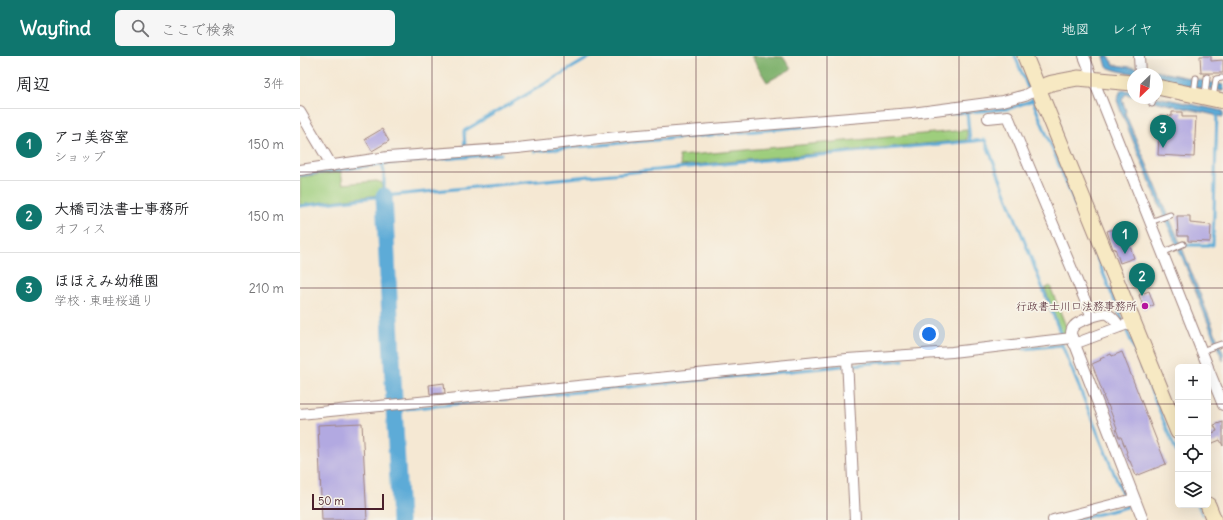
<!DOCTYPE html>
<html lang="ja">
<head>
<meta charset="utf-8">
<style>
  :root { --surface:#fff; --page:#f6f6f6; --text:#202124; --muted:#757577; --line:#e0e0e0; --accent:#0f766e }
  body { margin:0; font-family:Delius,"Klee One",sans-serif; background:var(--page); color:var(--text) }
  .controls { position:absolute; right:12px; bottom:12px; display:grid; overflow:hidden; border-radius:6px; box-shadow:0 4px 16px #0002 }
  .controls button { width:36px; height:36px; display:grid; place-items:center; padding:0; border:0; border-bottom:1px solid var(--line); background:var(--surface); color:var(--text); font:20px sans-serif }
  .compass { position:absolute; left:827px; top:12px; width:36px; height:36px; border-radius:50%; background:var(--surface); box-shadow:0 4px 16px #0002; rotate:205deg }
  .scale { position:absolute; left:12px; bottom:10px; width:72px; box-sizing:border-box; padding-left:4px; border:2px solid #4a1f2b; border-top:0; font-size:11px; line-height:14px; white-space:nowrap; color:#4a1f2b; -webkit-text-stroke:3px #f7f3e8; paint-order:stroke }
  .you { position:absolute; left:629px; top:278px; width:14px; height:14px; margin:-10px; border:3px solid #fff; border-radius:50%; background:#1a73e8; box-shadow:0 0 0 6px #1a73e833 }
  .badge { display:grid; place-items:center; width:26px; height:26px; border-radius:50%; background:var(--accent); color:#fff; font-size:13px; font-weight:700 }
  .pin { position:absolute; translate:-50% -33px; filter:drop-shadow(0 1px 2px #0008) }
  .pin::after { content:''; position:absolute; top:21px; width:14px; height:12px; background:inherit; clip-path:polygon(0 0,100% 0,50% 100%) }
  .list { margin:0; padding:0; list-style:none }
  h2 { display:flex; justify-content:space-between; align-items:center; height:52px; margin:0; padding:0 16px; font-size:17px }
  h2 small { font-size:13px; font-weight:400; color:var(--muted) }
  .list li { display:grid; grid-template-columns:26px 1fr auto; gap:12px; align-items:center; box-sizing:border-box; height:72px; padding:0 16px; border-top:1px solid var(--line) }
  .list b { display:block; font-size:15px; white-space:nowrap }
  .list p { margin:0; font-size:13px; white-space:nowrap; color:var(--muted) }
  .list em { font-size:13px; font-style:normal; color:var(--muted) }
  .icon { flex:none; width:22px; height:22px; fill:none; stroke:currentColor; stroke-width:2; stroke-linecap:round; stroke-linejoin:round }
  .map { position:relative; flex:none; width:923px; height:464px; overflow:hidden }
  header { display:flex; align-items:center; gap:24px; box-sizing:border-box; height:56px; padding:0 20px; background:var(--accent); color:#fff }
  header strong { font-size:19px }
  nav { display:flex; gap:22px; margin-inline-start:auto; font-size:14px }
  .search { width:280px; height:36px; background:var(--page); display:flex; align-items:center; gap:10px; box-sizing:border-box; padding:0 14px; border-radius:6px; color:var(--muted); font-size:15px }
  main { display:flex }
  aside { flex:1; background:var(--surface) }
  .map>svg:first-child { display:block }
  .green { fill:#9ece7d; stroke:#747654 }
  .forest { fill:#7eb16c; stroke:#64684c }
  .water { fill:#5dabd7; stroke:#546581 }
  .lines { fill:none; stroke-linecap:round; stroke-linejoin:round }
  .stream { stroke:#5dabd7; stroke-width:3 }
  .river { stroke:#5dabd7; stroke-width:17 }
  .building { fill:#b2a9e1 }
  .lane-casing { stroke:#a0847f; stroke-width:7 }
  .street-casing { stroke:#a0847f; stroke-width:12 }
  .secondary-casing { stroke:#a0847f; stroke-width:17 }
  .lane { stroke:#fff; stroke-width:5 }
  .street { stroke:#fff; stroke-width:10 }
  .secondary { stroke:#f7e9c3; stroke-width:15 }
  .grid { fill:none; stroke:#4a1f2b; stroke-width:1; stroke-opacity:0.55 }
  .poi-dot { fill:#b5179e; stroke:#f7f3e8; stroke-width:1.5 }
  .labels { text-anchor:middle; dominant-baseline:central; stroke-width:3.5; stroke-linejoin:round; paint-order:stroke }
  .poi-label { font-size:11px; fill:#4a1f2b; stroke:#f7f3e8; text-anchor:end }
</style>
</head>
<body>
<header>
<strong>Wayfind</strong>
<div class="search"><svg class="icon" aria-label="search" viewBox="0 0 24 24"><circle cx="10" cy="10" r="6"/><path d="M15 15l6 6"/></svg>ここで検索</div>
<nav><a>地図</a><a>レイヤ</a><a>共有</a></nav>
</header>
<main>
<aside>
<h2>周辺<small>3件</small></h2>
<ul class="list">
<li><span class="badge">1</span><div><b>アコ美容室</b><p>ショップ</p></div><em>150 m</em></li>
<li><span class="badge">2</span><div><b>大橋司法書士事務所</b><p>オフィス</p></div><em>150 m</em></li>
<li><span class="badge">3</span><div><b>ほほえみ幼稚園</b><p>学校 · 東畦桜通り</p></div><em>210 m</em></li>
</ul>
</aside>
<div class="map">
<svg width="923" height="464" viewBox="0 0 923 464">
  <rect width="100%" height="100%" fill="#f7f3e8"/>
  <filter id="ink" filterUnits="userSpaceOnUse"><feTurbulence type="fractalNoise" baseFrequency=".025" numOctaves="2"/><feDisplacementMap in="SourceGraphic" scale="8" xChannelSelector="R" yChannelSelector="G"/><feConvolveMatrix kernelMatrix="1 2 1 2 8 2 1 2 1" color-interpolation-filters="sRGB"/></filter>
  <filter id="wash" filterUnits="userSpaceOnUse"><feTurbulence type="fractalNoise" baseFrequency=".012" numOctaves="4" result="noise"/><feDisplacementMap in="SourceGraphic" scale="16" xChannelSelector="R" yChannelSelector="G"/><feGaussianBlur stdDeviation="0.9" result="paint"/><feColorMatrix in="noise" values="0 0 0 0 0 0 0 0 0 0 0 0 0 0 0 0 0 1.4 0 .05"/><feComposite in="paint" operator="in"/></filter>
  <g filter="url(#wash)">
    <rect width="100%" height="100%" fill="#f5e8d3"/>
    <path class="green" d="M667 74V84L381 110 379 100Z
      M41 116 43 128 77 125 82 127V133L78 139 0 149V121Z
      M750 230 767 273 766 278 762 279 745 233Z"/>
    <path class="forest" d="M451 0 483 1 491 13 467 26Z"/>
    <path class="water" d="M804 0H809L814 9 846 13 923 29V35C913 32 907 33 898 32 884 30 870 25 857 22V18C840 18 823 18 807 11Z
      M821 34 833 35V40L826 38 822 43 826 55 825 57 880 187 923 297V305L882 201 865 163 820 53 817 44Z
      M857 41 923 55V61L841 42H857Z"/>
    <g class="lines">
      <path class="stream" d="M715 0 728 32
        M732 43 878 400
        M667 56 670 85
        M631 59 708 53 733 44
        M165 92 164 75 292 0
        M234 95 522 69
        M82 108 84 116V140
        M0 119 82 108 201 98
        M0 150 84 140 257 123 685 84 761 279 762 289 824 442
        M883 189H913L917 57
        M724 293 762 289
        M95 354 603 304
        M898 449 902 458
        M774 464 827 451 826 449"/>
      <path class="river" d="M84 140 94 343
        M94 351 100 464"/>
    </g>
    <g id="blocks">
      <path class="building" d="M900 0H911V5L923 4V17H901Z
        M872 56H882V61H896L894 101 858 99 860 59 872 60Z
        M82 73 89 85 72 95 65 83Z
        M877 160H890V167L911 169 910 186 888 185V180H878Z
        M820 171 822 176 825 175 834 202 820 207 815 192 813 193 807 175Z
        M849 235 854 249 844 253 839 239Z
        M822 296 866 408 836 420 830 405H829L826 397 827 396 821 381H819L816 373 817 372 808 349H807L803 340H804L792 308 801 304 800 303 811 298 812 300Z
        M144 327 145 337 130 338 129 329Z
        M923 366V390L920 384 908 389V379L917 375 914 369Z
        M62 367 67 464H22L18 369Z"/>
    </g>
  </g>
  <g filter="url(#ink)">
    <use href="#blocks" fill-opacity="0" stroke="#a0847f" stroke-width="1"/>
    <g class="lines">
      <defs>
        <path id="lane" d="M894 38 896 22
          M905 40 907 21
          M913 42 916 23 922 22
          M852 48 854 42
          M850 166 870 159
          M862 197 883 188
          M901 295 921 288"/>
        <path id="street" d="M784 0 908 311
          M839 0 840 18
          M0 56 32 110
          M688 62 708 60 792 261
          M0 114 88 101 217 92 326 80 612 57 703 45 725 39 738 32
          M820 271C817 267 812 259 807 258 801 257 778 265 774 270 772 272 771 275 771 278L843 464
          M774 288 825 269
          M547 303 555 464
          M908 312 923 349
          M0 358 547 303 652 296 772 282
          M753 464 834 443"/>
        <path id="secondary" d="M725 0 878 376
          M857 31 923 45
          M738 32 752 27 778 22 833 27
          M908 449 914 464"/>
      </defs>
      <use href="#lane" class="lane-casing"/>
      <use href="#street" class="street-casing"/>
      <use href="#secondary" class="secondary-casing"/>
      <use href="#lane" class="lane"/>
      <use href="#street" class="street"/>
      <use href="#secondary" class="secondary"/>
    </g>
  </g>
  <path class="grid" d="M132 0V464M264 0V464M396 0V464M527 0V464M659 0V464M791 0V464M0 116H923M0 232H923M0 348H878M908 348H923"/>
  <circle class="poi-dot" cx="845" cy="250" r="4"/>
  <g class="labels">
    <g class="poi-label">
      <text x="837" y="250">行政書士川口法務事務所</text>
    </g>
  </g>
</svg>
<div class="controls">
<button>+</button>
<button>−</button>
<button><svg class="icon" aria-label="locate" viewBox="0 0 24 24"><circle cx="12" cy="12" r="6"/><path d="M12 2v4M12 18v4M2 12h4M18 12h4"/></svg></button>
<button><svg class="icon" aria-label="layers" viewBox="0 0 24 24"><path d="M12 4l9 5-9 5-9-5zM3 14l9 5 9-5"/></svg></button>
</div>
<svg class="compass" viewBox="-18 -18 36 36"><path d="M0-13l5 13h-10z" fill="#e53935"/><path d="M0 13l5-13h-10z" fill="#757577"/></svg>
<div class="scale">50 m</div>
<div class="you"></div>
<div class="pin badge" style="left:825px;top:198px">1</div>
<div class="pin badge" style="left:842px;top:240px">2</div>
<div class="pin badge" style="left:863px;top:92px">3</div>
</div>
</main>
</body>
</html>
